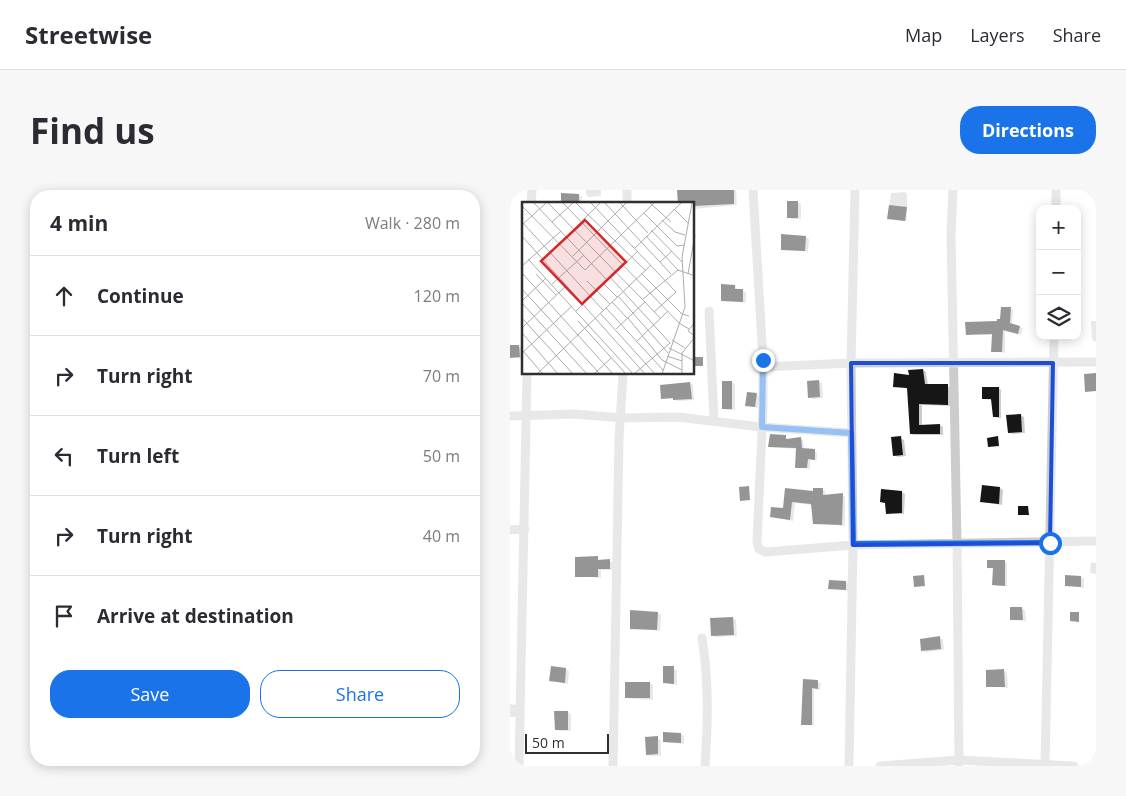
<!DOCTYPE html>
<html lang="en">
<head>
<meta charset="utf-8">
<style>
  :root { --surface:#fff; --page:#f7f7f7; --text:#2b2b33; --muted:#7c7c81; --line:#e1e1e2; --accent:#1a73e8 }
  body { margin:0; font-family:"Open Sans",sans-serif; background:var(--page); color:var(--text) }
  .controls { position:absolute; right:15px; top:15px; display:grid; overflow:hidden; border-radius:10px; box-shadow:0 2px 12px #0003 }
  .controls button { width:45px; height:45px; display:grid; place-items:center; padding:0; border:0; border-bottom:1px solid var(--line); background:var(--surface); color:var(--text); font:25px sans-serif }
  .scale { position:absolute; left:15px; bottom:12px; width:84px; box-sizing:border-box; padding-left:5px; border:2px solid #2f2f2f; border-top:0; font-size:14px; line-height:18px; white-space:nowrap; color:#2f2f2f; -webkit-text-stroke:4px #fff; paint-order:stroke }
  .stop { position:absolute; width:15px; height:15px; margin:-11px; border:4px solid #1a73e8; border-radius:50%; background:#fff }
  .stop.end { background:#1a73e8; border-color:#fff; box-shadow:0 1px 5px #0008 }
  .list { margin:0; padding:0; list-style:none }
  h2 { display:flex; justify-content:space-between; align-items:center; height:65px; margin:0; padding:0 20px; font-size:21px }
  h2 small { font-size:16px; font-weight:400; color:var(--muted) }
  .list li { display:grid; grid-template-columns:32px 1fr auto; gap:15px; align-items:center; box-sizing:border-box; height:80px; padding:0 20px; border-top:1px solid var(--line) }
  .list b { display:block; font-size:19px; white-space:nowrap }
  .list em { font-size:16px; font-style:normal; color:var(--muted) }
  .actions { display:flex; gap:10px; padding:15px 20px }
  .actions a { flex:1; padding:11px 0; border:1px solid var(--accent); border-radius:20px; text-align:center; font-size:18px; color:var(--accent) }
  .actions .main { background:var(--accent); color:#fff }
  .icon { flex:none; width:28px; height:28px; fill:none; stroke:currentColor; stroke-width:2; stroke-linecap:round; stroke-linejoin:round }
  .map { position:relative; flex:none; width:586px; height:576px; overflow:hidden; border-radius:20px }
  header { display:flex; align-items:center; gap:30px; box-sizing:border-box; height:70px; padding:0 25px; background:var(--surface); border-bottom:1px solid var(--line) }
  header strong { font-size:24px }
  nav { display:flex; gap:28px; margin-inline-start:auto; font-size:18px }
  .intro { display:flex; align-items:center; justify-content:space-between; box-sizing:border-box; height:120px; padding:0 30px }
  h1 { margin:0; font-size:35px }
  .button { padding:12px 22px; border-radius:20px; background:var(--accent); color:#fff; font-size:18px; font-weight:700 }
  main { display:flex; gap:30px; padding:0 30px }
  aside { flex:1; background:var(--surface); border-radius:20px; box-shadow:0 2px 12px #0003 }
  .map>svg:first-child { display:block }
  .shadow { fill:#0003 }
  .building { fill:#161616 }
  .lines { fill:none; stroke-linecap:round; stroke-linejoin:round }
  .minor { stroke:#ccc; stroke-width:9 }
  .route { stroke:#1a73e8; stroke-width:6 }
  .marked { fill:none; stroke:#1d4ed8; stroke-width:4; stroke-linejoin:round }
  .inset-road { fill:none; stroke:#acacac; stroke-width:1 }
  .view { fill:#d62828; fill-opacity:0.15; stroke:#d62828; stroke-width:2.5 }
  .inset-edge { fill:none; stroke:#2f2f2f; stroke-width:2.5 }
</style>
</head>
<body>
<header>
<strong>Streetwise</strong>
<nav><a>Map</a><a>Layers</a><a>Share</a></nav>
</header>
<div class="intro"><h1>Find us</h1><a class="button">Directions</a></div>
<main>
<aside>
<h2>4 min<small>Walk · 280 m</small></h2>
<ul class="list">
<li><svg class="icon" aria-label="ahead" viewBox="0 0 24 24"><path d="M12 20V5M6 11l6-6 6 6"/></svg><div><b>Continue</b></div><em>120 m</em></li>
<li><svg class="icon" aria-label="right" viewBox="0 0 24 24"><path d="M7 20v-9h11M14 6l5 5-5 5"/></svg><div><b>Turn right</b></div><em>70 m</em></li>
<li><svg class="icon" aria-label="left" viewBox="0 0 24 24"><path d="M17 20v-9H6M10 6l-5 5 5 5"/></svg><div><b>Turn left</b></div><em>50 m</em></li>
<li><svg class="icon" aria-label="right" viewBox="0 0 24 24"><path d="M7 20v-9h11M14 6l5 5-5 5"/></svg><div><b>Turn right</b></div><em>40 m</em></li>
<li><svg class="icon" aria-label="arrive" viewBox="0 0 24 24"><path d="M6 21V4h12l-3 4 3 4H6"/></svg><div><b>Arrive at destination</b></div></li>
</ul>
<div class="actions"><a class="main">Save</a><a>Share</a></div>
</aside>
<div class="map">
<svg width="586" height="576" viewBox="0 0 586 576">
  <rect width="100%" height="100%" fill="#fff"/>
  <path class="shadow" d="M76 0H91V6L79 7 76 5Z
    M168 0H226L227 15 184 19V14H152V11H169Z
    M395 2 397 4V31L381 29 378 28 381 3Z
    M52 5H69L72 7V14H52Z
    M288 12 291 14V29H282L278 27Z
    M296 47 299 49 298 62 272 59Z
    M225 96 228 100 236 102V113L212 110Z
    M500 118 503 120 502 135 513 138 511 145 495 141V163L483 161V145L457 144 492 131Z
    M581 131H586V152L582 150Z
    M9 156 12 158 13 169 0 167V157Z
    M413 180 416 182 418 195 441 197V216L412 215V236L430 235 433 237V245H404L401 244 398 199 384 196Z
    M309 191 312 193 313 208 303 209 300 207Z
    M221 192 225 194V220H217L214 218Z
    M180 193 183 195 184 210 167 211 164 209 152 208Z
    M488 198 491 200V228H487L484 226 482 210 473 209Z
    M246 205 250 206 248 218 236 215Z
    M510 225 514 227 515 243 502 244 499 242Z
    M275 246 278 250 291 249 293 250 294 260 307 262V270H300V279L286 277 287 259 259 257Z
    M390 248 394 250 396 266 388 267 384 265Z
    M490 298 493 300 492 315 472 312Z
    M276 299 304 302 312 300 315 301V306H335V336L304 333 302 315 285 313 283 331 261 327 274 320Z
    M392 302 395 304 394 324 377 323V313L372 312Z
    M87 368 90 371 103 372V380H91V388L67 386Z
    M495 371 497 373V396H486L483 394 484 379 479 378Z
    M581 372 586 373V384L580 383Z
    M571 387 574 389V398L556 395Z
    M336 392 339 394V401L320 398Z
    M512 418 515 420 516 431 502 430 501 419Z
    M147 423 151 425 150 441 121 438Z
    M223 428 226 430 227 446 205 447 202 445Z
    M430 448 433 450 434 460 416 462 412 460Z
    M155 477 167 480V495L154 493Z
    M56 479 59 481 58 494 40 490Z
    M494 481 497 483 498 498 478 496Z
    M294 491 311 493 310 500 304 499V536L292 534Z
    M140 493 143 495V510L116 508Z
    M0 505V514L6 515V527H0Z
    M58 522 61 524V541H49L46 539Z
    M170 544 174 546V554L154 552Z
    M147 548 151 550V566H140L137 564Z"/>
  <path class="building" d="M167 0H224V14L184 16V14H168Z
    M51 3 69 4V14H51Z
    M277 11H288V28H277Z
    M379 15 397 17 395 31 377 29Z
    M271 44 296 46 295 61 271 60Z
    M211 94 225 95V99H233V112L211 111Z
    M491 117H501L500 133 510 136 508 144 493 140 492 162H481L482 144 456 145 455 132 487 131V129H490Z
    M0 155H9L10 167 0 168Z
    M184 167H193V176H184Z
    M413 179 415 194H438V215L409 214V235L430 234V244H400L397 198 383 197 384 183 399 185 398 180Z
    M586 183V201L575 202 574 184Z
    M309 190 310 207 298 208 297 191Z
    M212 191H222V219H212Z
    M180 192 182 209 163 210V208L151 209 150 195Z
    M472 197H489V227H483L481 209H472Z
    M237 202 247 203 245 217 235 216Z
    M511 224 512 242 498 243 496 225Z
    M260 244 276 245V249L291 247 292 258 305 259V270L298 269 297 278H285L286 258 258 257Z
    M391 246 393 265 383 266 381 247Z
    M488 246 489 256 478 257 477 248Z
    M472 295 490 297 489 314 470 312Z
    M239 296 240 310 230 311 229 297Z
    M275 298 303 301V298H313V305L333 303 332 335 303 334 301 314 282 312 280 330 260 327 261 317 273 318Z
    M371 299 392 301V323L376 324 375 313 370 312Z
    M508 316H518L519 325H508Z
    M88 366V370L100 369V379H88V387H65V367Z
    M477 370H495V396L482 395 483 378H477Z
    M414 385 415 396 404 397 403 386Z
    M555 385 571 386V397L555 396Z
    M319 390 336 391V400L318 399Z
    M500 417H512L513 430H500Z
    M120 420 148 422 147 440 120 439Z
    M560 422H569V432L560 431Z
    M223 427 224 445 201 446 200 428Z
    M430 446 431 459 411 461 410 449Z
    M41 476 56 478 55 493 39 491Z
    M153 476H164V494L153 493Z
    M494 479 495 497H476V480Z
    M293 489 308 490V499L302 498V535H291Z
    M115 492H140V508H115Z
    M44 521H58V540H45Z
    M153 542 171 543V553L153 552Z
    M148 546V564L136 565 135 547Z"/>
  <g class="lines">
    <path class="minor" d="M243 0 253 170V219L247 352 249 359 256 362 343 355 586 351
      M443 0 441 44 447 352 449 576
      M21 14 22 0
      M117 14V0
      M546 19V0
      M199 121 204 230
      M253 177 341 173 586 172
      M0 226 64 224 112 228 168 227 251 237 341 243
      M0 340 15 339
      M192 448C199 491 198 532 195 576
      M9 576 17 184
      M103 576 109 249 113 184
      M339 576 343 355 341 173 345 0
      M370 576 449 570 564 576
      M535 576 544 146"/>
  </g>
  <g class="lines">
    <path class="route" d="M253 170 252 237 341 243 343 354 540 353"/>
  </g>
  <path d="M0 0H586V576H0ZM341 173H543L540 353 343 355Z" fill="#fff" fill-opacity=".55" fill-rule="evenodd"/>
  <path class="marked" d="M341 173H543L540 353 343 355Z"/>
  <g transform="translate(12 12)">
    <rect width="172" height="172" fill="#fff"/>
    <path class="inset-road" d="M12 1 85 78M26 1 123 100 94 127M41 1 157 121 167 127M54 1 124 69M69 1 154 90 132 110M83 1 149 72M98 1 126 31M128 1 149 20M0 4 63 68 132 1M152 7 166 21M122 11 155 44 162 43M140 18 153 30 163 33M0 20 81 108M30 20 51 1M1 22 24 1M129 28 160 60M0 34 123 172M124 34 156 68M113 46 159 1M28 51 78 1M51 54 104 1M6 57 111 172M138 60 150 49M0 64 39 29M0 71 91 172M14 72 34 93M120 72 160 112 167 114M166 72 173 33M88 75 148 141M65 79 88 102M30 82 62 53M82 82 95 95M0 87 78 172M96 94 146 151M121 97 156 68 173 74M0 99 24 76M90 100 105 116M123 100 138 116M0 101 65 172M84 106 141 168M54 109 116 49M78 111 133 172M0 116 51 172M106 116 140 158 160 168M56 119 104 172M173 120 166 129 173 134M0 126 44 84M0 131 36 172M150 138 163 146M115 139 146 109M147 146 173 159M0 148 21 172M0 151 50 104M145 154 160 159M15 172 129 63M72 172 89 156M112 172 148 141M140 172 163 105 160 55 170 1M160 172V151L173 135"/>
    <path class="view" d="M63 18 104 60 60 102 19 59Z"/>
    <rect width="172" height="172" class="inset-edge"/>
  </g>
</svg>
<div class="controls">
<button>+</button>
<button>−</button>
<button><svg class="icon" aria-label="layers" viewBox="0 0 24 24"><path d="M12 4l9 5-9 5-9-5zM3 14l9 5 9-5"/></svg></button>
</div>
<div class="scale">50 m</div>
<div class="stop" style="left:540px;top:353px"></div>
<div class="stop end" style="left:253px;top:170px"></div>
</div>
</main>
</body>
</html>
